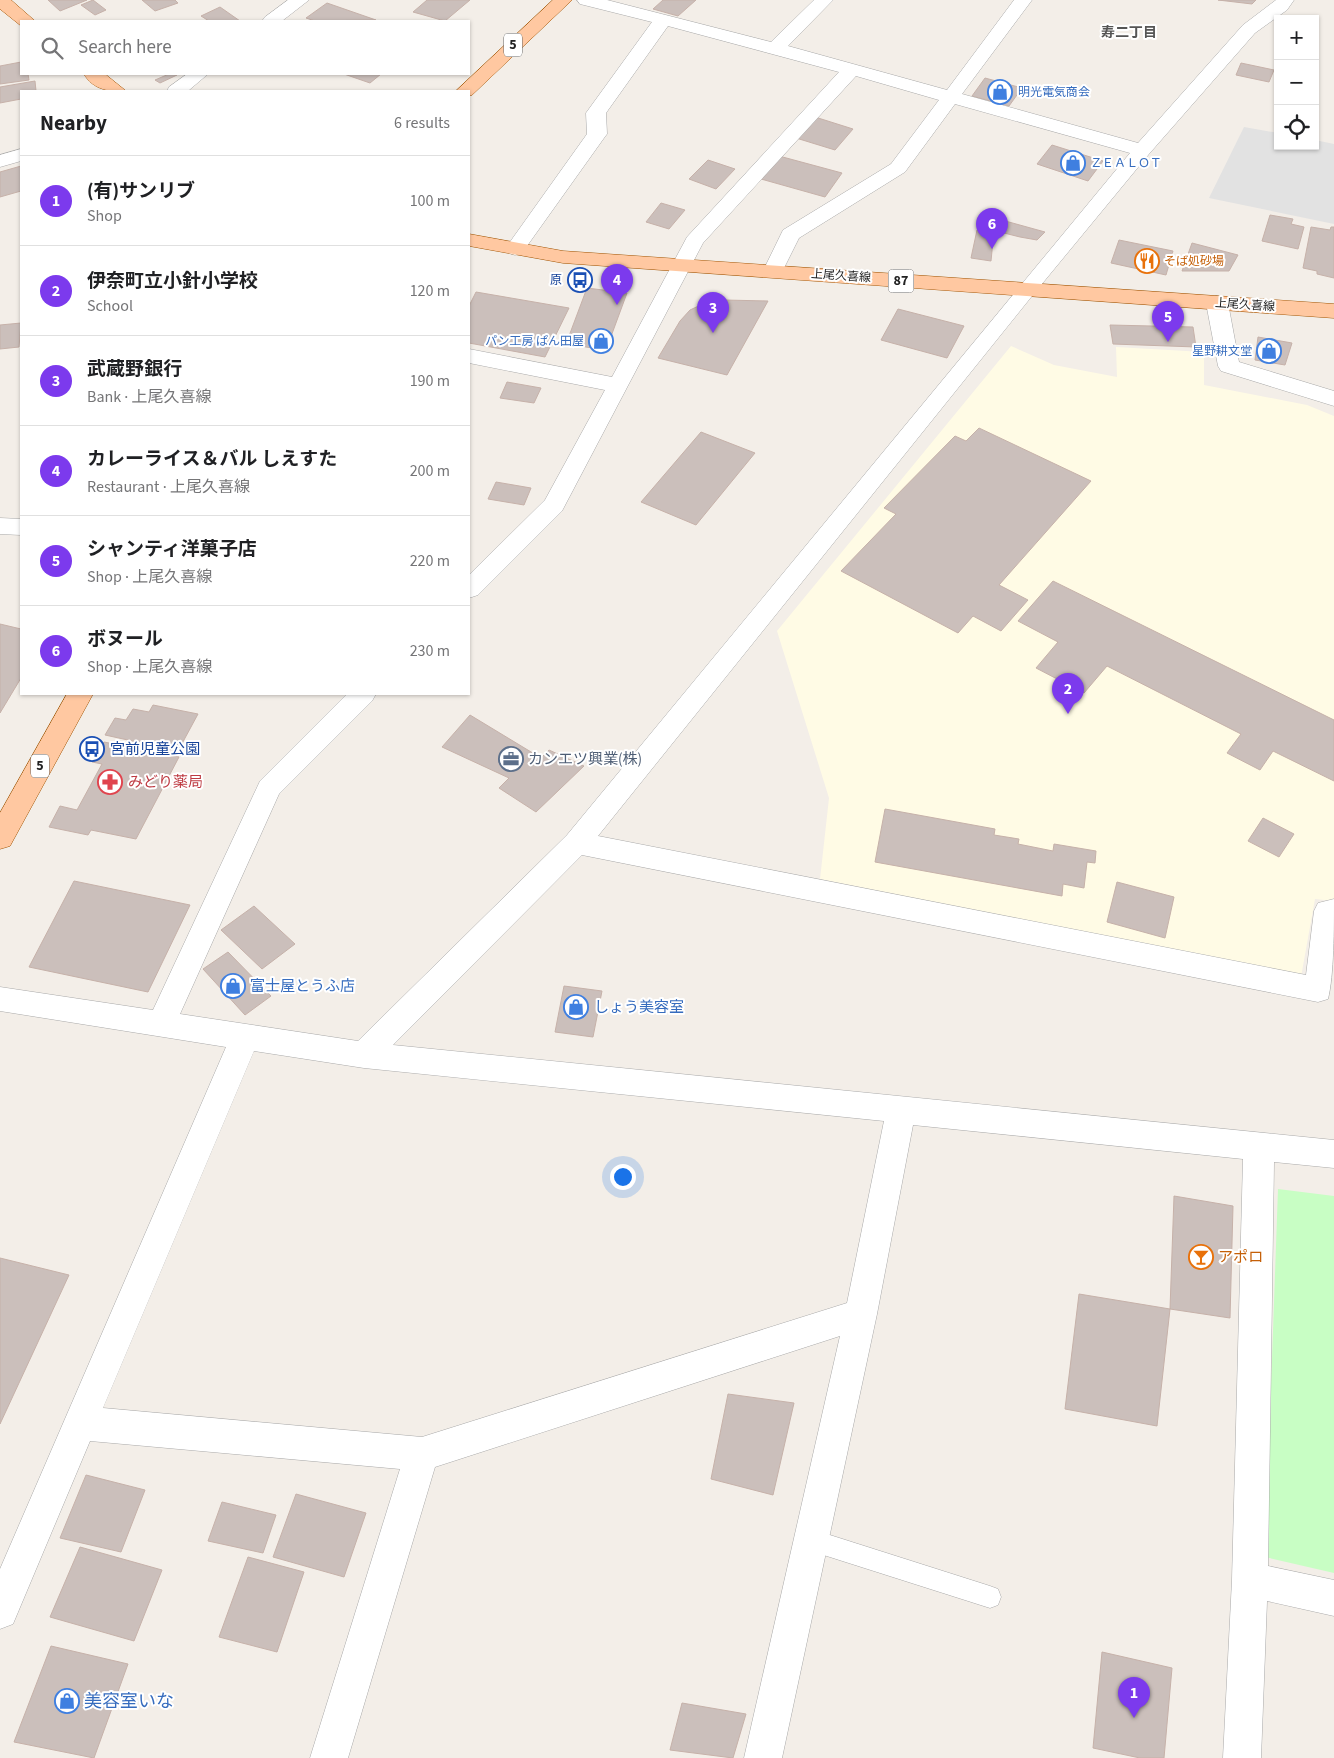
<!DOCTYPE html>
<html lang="en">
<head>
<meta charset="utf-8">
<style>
  :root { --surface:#fff; --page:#f2f2f2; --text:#202124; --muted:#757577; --line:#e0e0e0; --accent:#7c3aed }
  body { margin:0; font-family:"Source Sans 3","Noto Sans JP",sans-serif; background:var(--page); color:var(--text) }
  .controls { position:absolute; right:15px; top:15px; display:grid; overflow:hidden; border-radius:0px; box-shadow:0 1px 4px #0004 }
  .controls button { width:45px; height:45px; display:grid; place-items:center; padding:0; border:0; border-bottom:1px solid var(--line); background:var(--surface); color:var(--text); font:25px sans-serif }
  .you { position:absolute; left:622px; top:1176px; width:18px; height:18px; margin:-12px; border:4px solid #fff; border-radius:50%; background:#1a73e8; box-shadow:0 0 0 8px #1a73e833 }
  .badge { display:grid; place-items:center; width:32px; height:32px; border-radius:50%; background:var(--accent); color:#fff; font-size:16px; font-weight:700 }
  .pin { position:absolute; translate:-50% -41px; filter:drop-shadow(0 1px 2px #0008) }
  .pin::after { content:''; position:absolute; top:26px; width:18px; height:15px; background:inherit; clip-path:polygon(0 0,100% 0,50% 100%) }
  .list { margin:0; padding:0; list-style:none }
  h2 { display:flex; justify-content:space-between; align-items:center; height:65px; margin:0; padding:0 20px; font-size:21px }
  h2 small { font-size:16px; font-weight:400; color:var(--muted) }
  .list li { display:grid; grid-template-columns:32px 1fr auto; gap:15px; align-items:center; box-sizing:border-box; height:90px; padding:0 20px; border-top:1px solid var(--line) }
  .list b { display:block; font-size:19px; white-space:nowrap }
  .list p { margin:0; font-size:16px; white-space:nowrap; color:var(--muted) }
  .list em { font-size:16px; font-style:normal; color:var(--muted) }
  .icon { flex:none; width:28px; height:28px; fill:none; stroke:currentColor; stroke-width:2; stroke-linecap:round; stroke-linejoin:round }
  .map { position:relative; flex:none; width:1334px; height:1758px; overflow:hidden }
  .search { position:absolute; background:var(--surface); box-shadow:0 1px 4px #0004; left:20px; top:20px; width:450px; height:55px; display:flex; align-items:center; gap:12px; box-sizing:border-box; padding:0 18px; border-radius:0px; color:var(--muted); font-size:19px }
  .panel { position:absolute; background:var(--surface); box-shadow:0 1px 4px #0004; left:20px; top:90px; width:450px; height:605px; border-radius:0px }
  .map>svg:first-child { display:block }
  .education { fill:#fffbe5 }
  .park { fill:#c8fec4 }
  .parking { fill:#e2e2e2 }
  .building { fill:#cbbfbb; stroke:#c6b1a9 }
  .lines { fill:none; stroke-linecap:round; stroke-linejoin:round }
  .service-casing { stroke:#a9a9a9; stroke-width:1 }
  .minor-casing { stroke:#a9a9a9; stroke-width:1 }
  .primary-casing { stroke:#a05300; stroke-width:1 }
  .service { fill:#fff; fill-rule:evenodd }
  .minor { fill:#fff; fill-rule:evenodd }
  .primary { fill:#ffc8a1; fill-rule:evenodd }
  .labels { text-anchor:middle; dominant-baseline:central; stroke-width:4; stroke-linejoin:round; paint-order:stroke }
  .far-shop-label { font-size:12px; fill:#366cbe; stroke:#fff; text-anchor:start }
  .far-food-label { font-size:12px; fill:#c56008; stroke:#fff; text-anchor:start }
  .far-street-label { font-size:12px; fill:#222; stroke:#fff }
  .far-transit-label { font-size:12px; fill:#164399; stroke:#fff; text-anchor:end }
  .far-neighbourhood-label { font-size:14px; font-weight:bold; fill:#555; stroke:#fff }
  .shield { fill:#fff; stroke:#646464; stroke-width:1 }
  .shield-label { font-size:14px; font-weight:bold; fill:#222 }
  .transit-label { font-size:15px; fill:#164399; stroke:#fff; text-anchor:start }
  .service-label { font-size:15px; fill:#4e5e75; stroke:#fff; text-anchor:start }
  .health-label { font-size:15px; fill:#be3a42; stroke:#fff; text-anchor:start }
  .shop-label { font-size:15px; fill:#366cbe; stroke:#fff; text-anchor:start }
  .food-label { font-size:15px; fill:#c56008; stroke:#fff; text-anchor:start }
  .near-shop-label { font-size:18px; fill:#366cbe; stroke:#fff; text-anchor:start }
</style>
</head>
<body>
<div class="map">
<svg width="1334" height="1758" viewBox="0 0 1334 1758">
  <rect width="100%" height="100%" fill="#f3eee8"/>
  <path class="education" d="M1011 346 1054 365 1117 377 1116 347 1204 352V385L1307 405 1334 416V901L1315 899 1301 977 820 879 829 798 777 631Z"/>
  <path class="park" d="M1278 1189 1334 1196V1573L1265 1557Z"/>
  <path class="parking" d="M1244 127 1278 133V146H1315V140L1334 144V224L1209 198Z"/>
  <path class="building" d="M48 0H87L60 11Z
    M93 0 106 10 95 15 81 5Z
    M142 0H175L178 3 155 11Z
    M427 0H470L445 21 413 12Z
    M663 0H696L678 16 653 9Z
    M1218 0H1256L1252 4Z
    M327 3 376 20 315 21 306 18Z
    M220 7 240 21H209L201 16Z
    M21 62V74H28L29 80 0 84V66Z
    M1241 63 1274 70 1269 82 1236 75Z
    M169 74 177 75 160 83 155 80Z
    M344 74H381L370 83Z
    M985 78 1022 88 1009 106 972 96Z
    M35 81 36 91H21V99L0 103V87Z
    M815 117 853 129 835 150 796 138Z
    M1052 145 1103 161 1088 181 1037 164Z
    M779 156 842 173 825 197 761 179Z
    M708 160 735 169 716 189 689 179Z
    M21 166V191L0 197V172Z
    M661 203 685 210 669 229 646 222Z
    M1270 215 1293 219 1291 224 1304 227 1298 249 1262 241Z
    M998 219 1045 232 1037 240 1020 237 1000 232 993 226Z
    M1311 227 1330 230 1331 227H1334V278L1317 274V271L1303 268Z
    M977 230 994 231 991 261 971 258Z
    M1119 240 1173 251 1166 275 1111 263Z
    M1192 243 1238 255 1229 271H1182Z
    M587 288 627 293 606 350 566 344Z
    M476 292 569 308 545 357 469 343V306Z
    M724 300 768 301 727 375 658 358 680 321 690 310 705 303Z
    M898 309 964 326 947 358 881 340Z
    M21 323 19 347 0 349V325Z
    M1110 325 1193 327 1196 347 1113 344Z
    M1258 337 1292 343 1285 365 1255 360Z
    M507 382 541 388 534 403 500 398Z
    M979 428 1091 481 999 585 1028 600 1001 631 973 616 958 633 841 571 896 514 884 508 955 436 966 441Z
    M701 432 755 453 696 525 641 502Z
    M496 482 531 488 524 505 488 499Z
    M1053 581 1334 720V781L1273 751 1260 770 1227 753 1241 734 1107 666 1084 693 1036 668 1058 642 1018 621Z
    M0 624 21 629V678L0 713Z
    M153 705 198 714 178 751 105 735 115 718 126 720 133 709 149 712Z
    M470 715 541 758 549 750 584 766 536 812 499 788 509 778 442 747Z
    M104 742 179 757 136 839 91 830 88 835 49 827 60 806 77 810 102 764 92 762Z
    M885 809 995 829 994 835 1019 839 1018 844 1053 851 1054 844 1096 851 1095 863 1087 862 1084 888 1063 884 1062 896 875 862Z
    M1263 818 1294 834 1279 857 1248 841Z
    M74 881 190 905 148 992 29 967Z
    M1117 882 1174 897 1165 938 1107 922Z
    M254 906 295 944 262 969 221 930Z
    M228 952 271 996 245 1015 203 969Z
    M564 986 602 991 593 1037 555 1032Z
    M1174 1196 1233 1206 1230 1318 1170 1309Z
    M0 1258 69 1275 0 1424Z
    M1079 1294 1170 1309 1157 1426 1065 1409Z
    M728 1394 794 1403 773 1495 711 1479Z
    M86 1475 145 1490 121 1552 60 1538Z
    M296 1494 366 1513 344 1577 273 1557Z
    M222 1502 276 1515 263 1553 208 1541Z
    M80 1547 162 1570 134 1641 50 1617Z
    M248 1557 304 1572 277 1652 219 1637Z
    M51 1646 128 1664 94 1758 14 1742Z
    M1102 1652 1172 1668 1164 1758H1140L1093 1748Z
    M682 1703 746 1714 733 1758 670 1750Z"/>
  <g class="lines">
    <defs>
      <path id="service" d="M811 1529 990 1586 998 1589 1001 1597 998 1605 990 1608 811 1551 803 1548 800 1540 803 1532Z"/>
      <path id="minor" d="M288 0H309L282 21H262L265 17Z
        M577 0H607L771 42 814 0H833L788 46 947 90 1014 0H1032L962 94 1138 143 1243 25 1276 0H1294L1287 10 1255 33 1149 154 1032 296 598 836 1306 975 1314 911 1318 903 1334 899C1334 926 1334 976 1328 999L1318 1002 582 855 393 1045 1334 1140V1168L1274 1162 1268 1566 1334 1580V1616L1267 1601 1261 1758H1223L1232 1580 1243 1159 913 1125 877 1314 782 1758H744L840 1336 435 1467 348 1758H310L400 1469 90 1441 13 1624 0 1629V1569L226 1047 0 1011V987L153 1010 260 781 347 694H376L372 701 279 794 180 1014 358 1041 567 835 1130 153 955 104 905 172 799 238 780 276 773 277 766 276 763 271 783 230 891 164 939 100 856 76 703 243 562 511 478 595 469 598V575L545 500 605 390 469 363V349L612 377 687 237 839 72 668 26 606 113 607 134 604 138 522 253 515 255 508 253 505 249 587 134 586 113 652 22 580 4ZM254 1051 364 1068 884 1121 847 1303 422 1437 103 1408Z
        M187 74H208L188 91H167L169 87Z
        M21 149V161L0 167V155Z
        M1217 296 1224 298 1228 303 1239 362 1334 391V406L1221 371 1218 366 1206 303 1210 298Z
        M0 518 21 519V535L0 534Z"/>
      <path id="primary" d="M0 0H11L35 21H21V25H20L0 9Z
        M553 0H572L472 95 469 96V91H456Z
        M84 74H105L126 91C110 92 93 90 84 74Z
        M469 234 563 251 1334 304V318L563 263 469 246Z
        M67 694H93L10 846 0 849V813Z"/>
    </defs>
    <use href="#service" class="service-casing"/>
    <use href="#minor" class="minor-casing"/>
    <use href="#primary" class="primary-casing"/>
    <use href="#service" class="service"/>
    <use href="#minor" class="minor"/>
    <use href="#primary" class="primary"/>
  </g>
  <defs>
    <symbol id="shop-ring" viewBox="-11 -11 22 22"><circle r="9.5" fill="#fff" stroke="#3f7fe0" stroke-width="1.5"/><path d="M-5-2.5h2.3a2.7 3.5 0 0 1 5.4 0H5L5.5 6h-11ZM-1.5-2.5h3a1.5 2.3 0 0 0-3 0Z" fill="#3f7fe0"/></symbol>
    <symbol id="restaurant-ring" viewBox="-11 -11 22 22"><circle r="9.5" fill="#fff" stroke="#e8710a" stroke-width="1.5"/><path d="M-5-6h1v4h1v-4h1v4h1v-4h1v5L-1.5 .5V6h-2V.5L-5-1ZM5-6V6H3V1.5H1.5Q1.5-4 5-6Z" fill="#e8710a"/></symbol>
    <symbol id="bus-ring" viewBox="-11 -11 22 22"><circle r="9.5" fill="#fff" stroke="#1a4fb4" stroke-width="1.5"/><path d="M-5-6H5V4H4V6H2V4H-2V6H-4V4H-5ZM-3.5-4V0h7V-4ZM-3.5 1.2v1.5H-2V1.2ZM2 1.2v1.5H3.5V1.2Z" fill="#1a4fb4"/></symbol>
    <symbol id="office-ring" viewBox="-11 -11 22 22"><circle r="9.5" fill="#fff" stroke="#5c6f8a" stroke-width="1.5"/><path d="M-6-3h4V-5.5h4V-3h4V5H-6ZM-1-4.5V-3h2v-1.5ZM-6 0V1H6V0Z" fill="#5c6f8a"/></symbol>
    <symbol id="pharmacy-ring" viewBox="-11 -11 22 22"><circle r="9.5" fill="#fff" stroke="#e0444e" stroke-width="1.5"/><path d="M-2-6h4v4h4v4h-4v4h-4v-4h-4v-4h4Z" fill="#e0444e"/></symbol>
    <symbol id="bar-ring" viewBox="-11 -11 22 22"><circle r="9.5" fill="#fff" stroke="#e8710a" stroke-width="1.5"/><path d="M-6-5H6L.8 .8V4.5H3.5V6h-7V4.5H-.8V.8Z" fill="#e8710a"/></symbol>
  </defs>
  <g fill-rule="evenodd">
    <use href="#shop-ring" x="986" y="78" width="28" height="28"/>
    <use href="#shop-ring" x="1059" y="149" width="28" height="28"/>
    <use href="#restaurant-ring" x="1133" y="247" width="28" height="28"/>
    <use href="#bus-ring" x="566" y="266" width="28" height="28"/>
    <use href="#shop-ring" x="587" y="327" width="28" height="28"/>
    <use href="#shop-ring" x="1255" y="337" width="28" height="28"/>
    <use href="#bus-ring" x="78" y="735" width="28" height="28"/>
    <use href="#office-ring" x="497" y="745" width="28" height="28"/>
    <use href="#pharmacy-ring" x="96" y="768" width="28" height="28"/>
    <use href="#shop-ring" x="219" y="972" width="28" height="28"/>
    <use href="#shop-ring" x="562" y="993" width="28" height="28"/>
    <use href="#bar-ring" x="1187" y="1243" width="28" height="28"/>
    <use href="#shop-ring" x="53" y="1687" width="28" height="28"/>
  </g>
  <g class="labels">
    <g class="far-shop-label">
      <text x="1018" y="92">明光電気商会</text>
      <text x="1090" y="163">ＺＥＡＬＯＴ</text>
      <text x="584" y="341" text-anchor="end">パン工房 ぱん田屋</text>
      <text x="1252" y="351" text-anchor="end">星野耕文堂</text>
    </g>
    <g class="far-food-label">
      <text x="1164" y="261">そば処砂場</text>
    </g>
    <g class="far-street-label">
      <text transform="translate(841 276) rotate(4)">上尾久喜線</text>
      <text transform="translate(1245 305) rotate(4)">上尾久喜線</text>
    </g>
    <g class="far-transit-label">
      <text x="562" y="280">原</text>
    </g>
    <g class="far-neighbourhood-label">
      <text x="1129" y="33">寿二丁目</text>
    </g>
    <g class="shield">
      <rect x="504" y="33.5" width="18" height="23" rx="4"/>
      <rect x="888.5" y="269.5" width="25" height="23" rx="4"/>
      <rect x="31" y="754.5" width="18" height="23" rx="4"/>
    </g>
    <g class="shield-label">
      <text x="513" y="45">5</text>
      <text x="901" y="281">87</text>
      <text x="40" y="766">5</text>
    </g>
    <g class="transit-label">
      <text x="110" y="749">宮前児童公園</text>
    </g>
    <g class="service-label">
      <text x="528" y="759">カンエツ興業(株)</text>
    </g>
    <g class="health-label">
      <text x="128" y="782">みどり薬局</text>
    </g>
    <g class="shop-label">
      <text x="250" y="986">富士屋とうふ店</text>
      <text x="594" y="1007">しょう美容室</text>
    </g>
    <g class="food-label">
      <text x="1218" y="1257">アポロ</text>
    </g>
    <g class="near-shop-label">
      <text x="84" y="1701">美容室いな</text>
    </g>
  </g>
</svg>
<div class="controls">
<button>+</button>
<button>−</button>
<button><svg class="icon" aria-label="locate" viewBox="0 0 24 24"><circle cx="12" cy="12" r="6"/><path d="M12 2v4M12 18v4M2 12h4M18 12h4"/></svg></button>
</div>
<div class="you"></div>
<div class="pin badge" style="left:1134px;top:1718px">1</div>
<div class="pin badge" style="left:1068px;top:714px">2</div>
<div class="pin badge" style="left:713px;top:333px">3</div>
<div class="pin badge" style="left:617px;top:305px">4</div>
<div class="pin badge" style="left:1168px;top:342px">5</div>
<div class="pin badge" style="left:992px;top:249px">6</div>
<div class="search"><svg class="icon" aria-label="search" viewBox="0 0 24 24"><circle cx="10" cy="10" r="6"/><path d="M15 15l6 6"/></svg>Search here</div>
<section class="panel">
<h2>Nearby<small>6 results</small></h2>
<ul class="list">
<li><span class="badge">1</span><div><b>(有)サンリブ</b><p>Shop</p></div><em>100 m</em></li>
<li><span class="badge">2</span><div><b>伊奈町立小針小学校</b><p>School</p></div><em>120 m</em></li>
<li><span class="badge">3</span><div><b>武蔵野銀行</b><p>Bank · 上尾久喜線</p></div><em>190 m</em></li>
<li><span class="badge">4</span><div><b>カレーライス＆バル しえすた</b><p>Restaurant · 上尾久喜線</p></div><em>200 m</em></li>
<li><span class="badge">5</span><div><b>シャンティ洋菓子店</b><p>Shop · 上尾久喜線</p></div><em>220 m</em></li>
<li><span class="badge">6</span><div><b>ボヌール</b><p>Shop · 上尾久喜線</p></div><em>230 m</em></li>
</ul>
</section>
</div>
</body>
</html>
